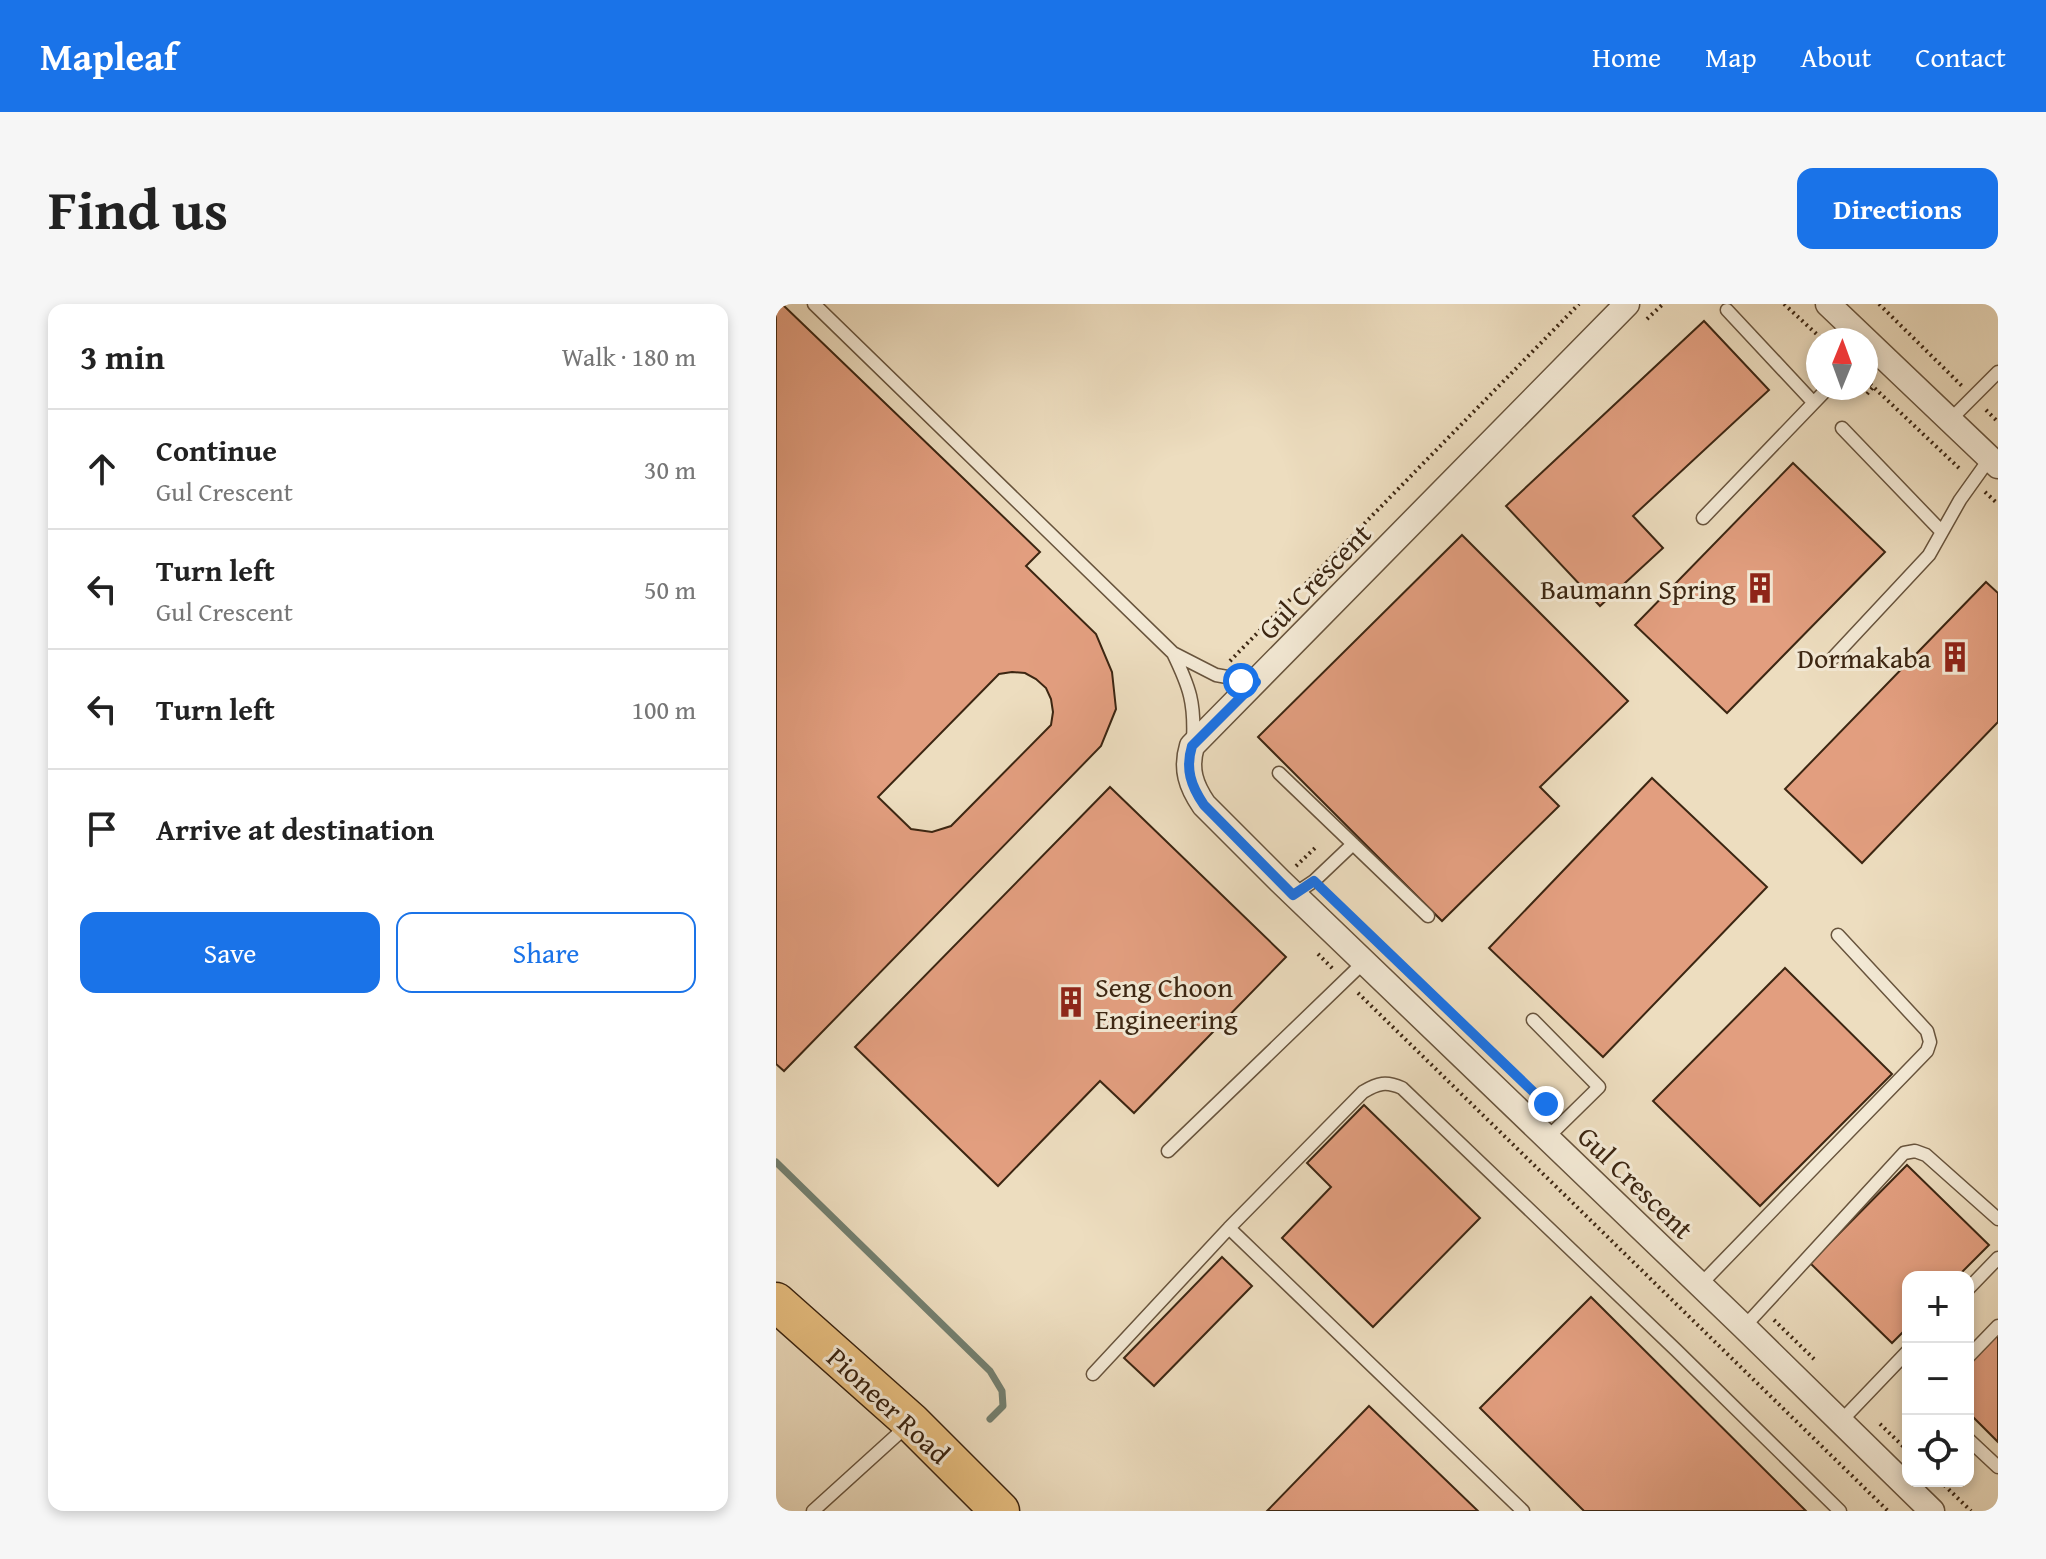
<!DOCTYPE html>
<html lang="en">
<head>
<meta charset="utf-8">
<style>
  :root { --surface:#fff; --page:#f6f6f6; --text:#222; --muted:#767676; --line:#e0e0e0; --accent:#1a73e8 }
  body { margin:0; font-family:"Gentium Book Plus",serif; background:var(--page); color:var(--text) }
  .controls { position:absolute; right:24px; bottom:24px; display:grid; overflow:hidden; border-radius:16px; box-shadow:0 4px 12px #0003 }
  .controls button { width:72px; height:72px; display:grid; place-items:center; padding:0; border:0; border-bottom:2px solid var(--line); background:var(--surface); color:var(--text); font:40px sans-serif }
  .compass { position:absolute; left:1030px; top:24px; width:72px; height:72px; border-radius:50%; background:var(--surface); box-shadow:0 4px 12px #0003; rotate:1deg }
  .stop { position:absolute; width:24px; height:24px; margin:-18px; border:6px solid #1a73e8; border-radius:50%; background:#fff }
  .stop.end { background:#1a73e8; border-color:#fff; box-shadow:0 2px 8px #0008 }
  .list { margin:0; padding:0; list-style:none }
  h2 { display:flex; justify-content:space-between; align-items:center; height:104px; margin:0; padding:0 32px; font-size:34px }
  h2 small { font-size:26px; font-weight:400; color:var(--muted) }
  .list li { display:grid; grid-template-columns:52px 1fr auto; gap:24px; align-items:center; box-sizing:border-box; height:120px; padding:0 32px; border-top:2px solid var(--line) }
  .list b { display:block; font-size:30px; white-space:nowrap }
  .list p { margin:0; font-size:26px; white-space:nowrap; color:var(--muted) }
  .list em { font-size:26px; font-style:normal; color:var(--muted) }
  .actions { display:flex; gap:16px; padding:24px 32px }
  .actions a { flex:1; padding:18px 0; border:2px solid var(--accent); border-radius:16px; text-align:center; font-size:28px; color:var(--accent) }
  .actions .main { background:var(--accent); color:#fff }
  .icon { flex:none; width:44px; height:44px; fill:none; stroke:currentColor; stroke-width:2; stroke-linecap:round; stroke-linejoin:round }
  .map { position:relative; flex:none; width:1222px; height:1207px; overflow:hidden; border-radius:16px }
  header { display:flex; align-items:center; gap:48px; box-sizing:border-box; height:112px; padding:0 40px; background:var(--accent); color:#fff }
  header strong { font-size:38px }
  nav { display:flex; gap:44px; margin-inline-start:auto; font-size:28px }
  .intro { display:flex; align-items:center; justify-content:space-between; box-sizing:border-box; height:192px; padding:0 48px }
  h1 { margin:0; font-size:56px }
  .button { padding:20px 36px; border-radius:16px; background:var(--accent); color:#fff; font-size:28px; font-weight:700 }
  main { display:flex; gap:48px; padding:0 48px }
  aside { flex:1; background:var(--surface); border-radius:16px; box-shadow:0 4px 12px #0003 }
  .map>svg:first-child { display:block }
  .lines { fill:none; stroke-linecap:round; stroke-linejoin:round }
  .stream { stroke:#748070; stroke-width:7 }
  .building { fill:#e29e7f; stroke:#3c2612; stroke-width:2; fill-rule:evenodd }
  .lane-casing { stroke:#68543d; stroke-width:15 }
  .street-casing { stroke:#68543d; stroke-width:27 }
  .primary-casing { stroke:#3c2612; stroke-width:41 }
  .path { stroke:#3c2612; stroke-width:4; stroke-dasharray:2 4; stroke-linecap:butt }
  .lane { stroke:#f3e9d5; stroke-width:12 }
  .street { stroke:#f3e9d5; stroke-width:24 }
  .primary { stroke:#e6be80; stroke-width:38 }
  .route { stroke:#1a73e8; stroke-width:10 }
  .labels { text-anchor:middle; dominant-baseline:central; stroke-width:6; stroke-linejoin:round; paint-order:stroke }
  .street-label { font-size:28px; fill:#3c2612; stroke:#f3e9d5 }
  .poi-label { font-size:28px; fill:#3c2612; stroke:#f3e9d5; text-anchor:end }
</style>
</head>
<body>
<header>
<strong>Mapleaf</strong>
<nav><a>Home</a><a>Map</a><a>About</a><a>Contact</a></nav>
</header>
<div class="intro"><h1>Find us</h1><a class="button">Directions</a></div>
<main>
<aside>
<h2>3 min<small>Walk · 180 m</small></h2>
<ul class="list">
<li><svg class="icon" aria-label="ahead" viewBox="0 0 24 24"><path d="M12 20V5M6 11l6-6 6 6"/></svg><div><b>Continue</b><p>Gul Crescent</p></div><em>30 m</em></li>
<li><svg class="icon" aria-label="left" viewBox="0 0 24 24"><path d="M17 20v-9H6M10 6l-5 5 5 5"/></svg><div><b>Turn left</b><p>Gul Crescent</p></div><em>50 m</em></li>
<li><svg class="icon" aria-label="left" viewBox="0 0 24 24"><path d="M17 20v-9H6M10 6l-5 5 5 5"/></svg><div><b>Turn left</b></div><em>100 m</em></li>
<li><svg class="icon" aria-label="arrive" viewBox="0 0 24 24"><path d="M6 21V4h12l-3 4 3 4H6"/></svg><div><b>Arrive at destination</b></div></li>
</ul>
<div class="actions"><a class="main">Save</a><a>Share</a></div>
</aside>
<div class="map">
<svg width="1222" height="1207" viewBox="0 0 1222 1207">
  <rect width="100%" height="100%" fill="#edddbf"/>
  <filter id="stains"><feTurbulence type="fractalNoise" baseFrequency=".0025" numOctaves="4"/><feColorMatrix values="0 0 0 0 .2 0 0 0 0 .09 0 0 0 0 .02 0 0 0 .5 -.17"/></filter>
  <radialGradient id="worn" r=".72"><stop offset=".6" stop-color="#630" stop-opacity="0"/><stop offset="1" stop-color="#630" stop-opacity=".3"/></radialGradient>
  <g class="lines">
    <path class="stream" d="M0 858 214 1067 226 1087 227 1102 214 1115"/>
  </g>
  <path class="building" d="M0 0H6L264 248 250 262 320 330 336 368 340 405 325 442 8 767 0 760ZM236 368 249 369 260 375 270 384 275 395 277 408 275 421 175 522 156 528 135 525 102 493 223 370Z
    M928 17 993 86 857 212 887 244 824 302 730 202Z
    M1017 159 1109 248 951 409 859 321Z
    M686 231 852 397 764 483 783 502 666 617 482 433Z
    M1210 278 1222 289V418L1086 559 1009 485Z
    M876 474 991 583 827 753 713 644Z
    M334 483 510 653 358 809 324 777 222 882 79 743Z
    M1009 664 1116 770 984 902 877 797Z
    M588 801 704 914 597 1023 506 934 555 883 531 859Z
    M1131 861 1213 941 1181 973H1132V1023L1116 1039 1034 959Z
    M446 953 476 982 378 1082 348 1054Z
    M815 993 1030 1207H808L704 1104Z
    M1222 1028V1138L1192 1108V1058Z
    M593 1102 702 1207H491Z"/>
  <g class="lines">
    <defs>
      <path id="lane" d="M38 0 397 349 440 371 479 378
        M951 6 1037 98
        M1174 116 1222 68
        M1066 124 1166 228
        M927 214 1052 84
        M397 349C414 384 419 399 417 438
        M1054 357 1153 251 1184 196 1214 154
        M503 469 652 612
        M517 591 538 577 577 540
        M757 716 823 783 771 834
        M392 847 588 658
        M924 981 1151 747 1154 738 1151 727 1062 631
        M1192 985 1222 954
        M968 1023 1128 849 1139 847 1150 851 1222 915
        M1192 1053 1222 1022
        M317 1070 453 924
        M1065 1117 1132 1047
        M1192 1135 1222 1163
        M37 1207 133 1120
        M747 1207 453 924 587 788C602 779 610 777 626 784L900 1046 1064 1207"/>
      <path id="street" d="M851 0 416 442C409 465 415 482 428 501L504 577 968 1023 1156 1207
        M1052 0 1222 162"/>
      <path id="primary" d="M0 998 135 1118 224 1207"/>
    </defs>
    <use href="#lane" class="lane-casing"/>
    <use href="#street" class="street-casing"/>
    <use href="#primary" class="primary-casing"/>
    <path class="path" d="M1008 0 1047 36
      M1103 0 1187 83
      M871 15 887 0
      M1090 76 1185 166
      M1091 90 1099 81
      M1210 106 1222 118
      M1209 188 1222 200
      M454 357 803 0
      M520 562 539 544
      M542 650 558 666
      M582 689 1112 1207
      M769 801 776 794
      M998 1016 1038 1055
      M1104 1120 1132 1147
      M1164 1177 1195 1207"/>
    <use href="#lane" class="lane"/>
    <use href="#street" class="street"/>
    <use href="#primary" class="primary"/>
  </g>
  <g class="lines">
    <path class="route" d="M465 377 480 378 416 442C409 465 415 482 428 501L517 591 538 577 770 800"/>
  </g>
  <defs>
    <symbol id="building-bare" viewBox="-9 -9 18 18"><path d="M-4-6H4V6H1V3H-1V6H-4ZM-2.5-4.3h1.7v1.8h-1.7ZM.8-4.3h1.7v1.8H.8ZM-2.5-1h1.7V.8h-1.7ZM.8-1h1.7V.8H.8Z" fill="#8f2418" stroke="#f3e9d5" stroke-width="2.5" paint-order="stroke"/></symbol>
  </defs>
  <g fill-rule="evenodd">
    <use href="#building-bare" x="962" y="262" width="44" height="44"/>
    <use href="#building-bare" x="1157" y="331" width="44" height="44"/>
    <use href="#building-bare" x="273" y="676" width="44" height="44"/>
  </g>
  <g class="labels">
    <g class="street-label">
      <text transform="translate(538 277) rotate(-46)">Gul Crescent</text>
      <text transform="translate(860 878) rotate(44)">Gul Crescent</text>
      <text transform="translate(113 1101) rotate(43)">Pioneer Road</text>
    </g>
    <g class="poi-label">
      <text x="960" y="284">Baumann Spring</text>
      <text x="1155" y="353">Dormakaba</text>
      <text x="319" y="682" text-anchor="start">Seng Choon<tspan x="319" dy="32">Engineering</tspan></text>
    </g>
  </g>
  <rect width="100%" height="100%" filter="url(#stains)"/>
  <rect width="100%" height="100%" fill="url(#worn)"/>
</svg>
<div class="controls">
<button>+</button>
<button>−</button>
<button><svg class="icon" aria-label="locate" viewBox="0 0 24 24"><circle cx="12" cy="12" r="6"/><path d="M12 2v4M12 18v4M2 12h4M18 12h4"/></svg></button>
</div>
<svg class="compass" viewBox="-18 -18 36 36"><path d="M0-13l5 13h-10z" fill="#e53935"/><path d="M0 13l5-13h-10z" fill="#767676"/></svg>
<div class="stop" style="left:465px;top:377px"></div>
<div class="stop end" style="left:770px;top:800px"></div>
</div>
</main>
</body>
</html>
